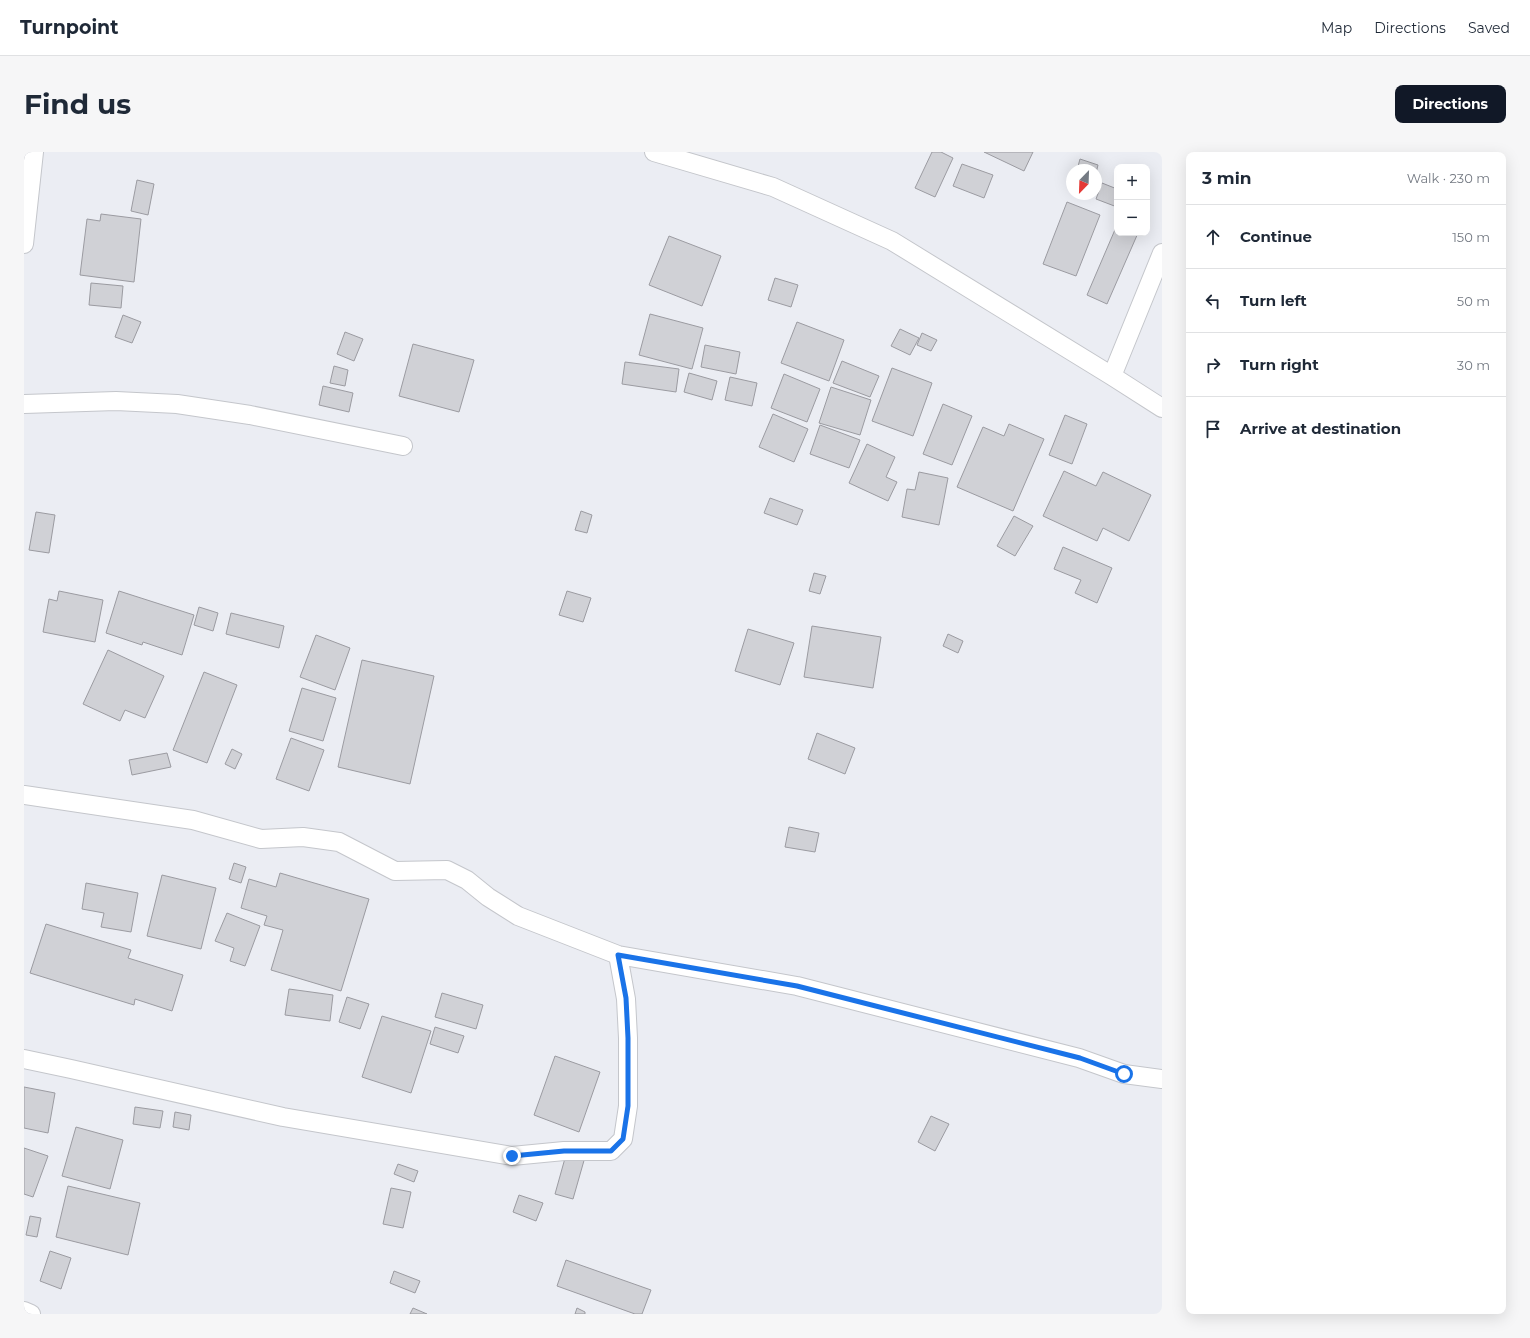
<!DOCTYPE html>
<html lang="en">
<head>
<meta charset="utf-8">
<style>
  :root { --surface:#fff; --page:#f6f6f7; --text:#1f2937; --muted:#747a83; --line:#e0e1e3; --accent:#111827 }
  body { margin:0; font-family:Montserrat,sans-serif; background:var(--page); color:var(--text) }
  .controls { position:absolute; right:12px; top:12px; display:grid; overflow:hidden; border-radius:8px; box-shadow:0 4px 16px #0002 }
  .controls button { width:36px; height:36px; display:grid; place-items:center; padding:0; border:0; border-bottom:1px solid var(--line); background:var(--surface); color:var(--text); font:20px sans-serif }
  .compass { position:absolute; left:1042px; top:12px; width:36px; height:36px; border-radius:50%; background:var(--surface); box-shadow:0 4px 16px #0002; rotate:203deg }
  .stop { position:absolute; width:12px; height:12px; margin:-9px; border:3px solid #1a73e8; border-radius:50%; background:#fff }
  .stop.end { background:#1a73e8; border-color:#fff; box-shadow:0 1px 4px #0008 }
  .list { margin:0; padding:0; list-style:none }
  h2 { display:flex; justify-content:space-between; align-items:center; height:52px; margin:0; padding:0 16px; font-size:17px }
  h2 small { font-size:13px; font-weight:400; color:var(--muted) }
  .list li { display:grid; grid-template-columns:26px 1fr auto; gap:12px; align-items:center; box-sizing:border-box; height:64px; padding:0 16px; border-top:1px solid var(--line) }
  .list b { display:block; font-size:15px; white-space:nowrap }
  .list em { font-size:13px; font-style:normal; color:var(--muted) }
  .icon { flex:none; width:22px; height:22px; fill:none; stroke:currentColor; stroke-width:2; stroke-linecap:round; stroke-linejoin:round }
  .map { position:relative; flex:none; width:1138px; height:1162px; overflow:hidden; border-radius:8px }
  header { display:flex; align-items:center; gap:24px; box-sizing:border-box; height:56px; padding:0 20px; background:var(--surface); border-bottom:1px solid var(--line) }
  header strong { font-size:19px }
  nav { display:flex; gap:22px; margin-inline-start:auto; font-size:14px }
  .intro { display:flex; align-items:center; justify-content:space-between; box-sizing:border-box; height:96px; padding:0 24px }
  h1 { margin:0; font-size:28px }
  .button { padding:10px 18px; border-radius:8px; background:var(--accent); color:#fff; font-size:14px; font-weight:700 }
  main { display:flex; gap:24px; padding:0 24px }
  aside { flex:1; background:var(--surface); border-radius:8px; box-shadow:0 4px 16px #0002 }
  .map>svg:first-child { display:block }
  .building { fill:#d0d1d6; stroke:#9b9ba1 }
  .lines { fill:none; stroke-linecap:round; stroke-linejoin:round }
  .minor-casing { stroke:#c4c6cb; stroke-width:20 }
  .minor { stroke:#fff; stroke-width:18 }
  .route { stroke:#1a73e8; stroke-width:5 }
</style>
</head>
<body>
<header>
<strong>Turnpoint</strong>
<nav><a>Map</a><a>Directions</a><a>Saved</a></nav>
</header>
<div class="intro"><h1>Find us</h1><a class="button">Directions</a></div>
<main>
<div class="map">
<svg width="1138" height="1162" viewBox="0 0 1138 1162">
  <rect width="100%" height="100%" fill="#ebedf3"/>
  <path class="building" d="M908 0H917L929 6 911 45 891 36Z
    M960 0H1009L1000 19Z
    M1056 7 1074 13 1072 21V18H1053Z
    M938 12 969 23 960 46 929 34Z
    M113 28 130 32 124 63 107 59Z
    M1078 31 1093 37V55L1072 47Z
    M1043 50 1076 63 1052 124 1019 112Z
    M77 62 117 67 110 130 56 123 63 67 76 69Z
    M1093 73V81H1114L1083 152 1063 143Z
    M645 84 697 104 678 154 625 133Z
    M751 126 774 133 767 155 744 148Z
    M67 131 99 134 97 156 65 153Z
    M626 162 679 176 668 217 615 203Z
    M99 163 117 170 108 191 91 185Z
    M773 170 820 188 805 229 757 211Z
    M876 177 895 186 886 203 867 194Z
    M321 180 339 187 330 209 313 202Z
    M898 181 913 188 907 199 893 193Z
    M389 192 450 208 435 260 375 244Z
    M681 193 716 200 712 222 677 215Z
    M818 209 855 224 846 245 809 231Z
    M601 210 655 217 652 240 598 232Z
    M310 214 324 218 321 234 306 231Z
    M868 216 908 231 889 284 848 269Z
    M665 221 693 229 688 248 660 240Z
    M760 222 796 237 783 270 747 256Z
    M706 225 733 231 728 254 701 248Z
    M299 234 329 241 325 260 295 253Z
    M807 235 847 248 836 283 795 271Z
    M919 252 948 264 928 313 899 302Z
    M749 262 784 277 770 310 735 295Z
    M1041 263 1063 272 1048 312 1025 303Z
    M985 272 1020 287 989 359 933 335 959 275 980 284Z
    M796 273 836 288 825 316 786 302Z
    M843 292 871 305 862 325 873 330 864 349 825 331Z
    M1040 319 1072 334 1079 320 1127 343 1105 389 1079 376 1073 389 1019 364Z
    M895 320 924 326 915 373 878 365 883 337 891 338Z
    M746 346 779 358 773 373 740 361Z
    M557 359 568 363 563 381 551 378Z
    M12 360 31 363 25 401 5 398Z
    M990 364 1009 374 991 404 973 394Z
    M1039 395 1088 416 1073 451 1051 441 1057 428 1030 417Z
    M790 421 802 424 796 442 785 439Z
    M35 439 79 448 71 490 19 480 25 447 33 449Z
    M95 439 170 463 158 503 119 490 118 493 82 481Z
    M543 439 567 446 559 470 535 463Z
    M175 455 194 461 189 479 170 473Z
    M207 461 260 474 255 496 202 482Z
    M788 474 857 485 849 536 780 525Z
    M724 477 770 491 756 533 711 519Z
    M924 482 939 489 934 501 919 494Z
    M292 483 326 496 311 538 276 525Z
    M84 498 140 524 121 566 101 558 96 569 59 552Z
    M338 508 410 524 386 632 314 615Z
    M180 520 213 533 183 611 149 598Z
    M278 536 312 546 299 589 265 579Z
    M793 581 831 596 821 622 784 607Z
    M267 586 300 598 285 639 252 627Z
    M208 597 218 602 211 617 201 612Z
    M143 601 147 615 108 623 105 608Z
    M765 675 795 681 791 700 761 695Z
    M210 711 222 715 217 731 205 727Z
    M256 721 345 747 317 839 247 818 259 778 240 773 243 764 217 756 225 727 252 735Z
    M138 723 192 736 177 797 123 784Z
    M62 731 114 741 107 780 77 775 80 761 58 757Z
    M203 761 236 774 221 814 206 809 210 796 191 789Z
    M22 772 107 798 104 806 159 823 148 859 111 847 110 853 6 821Z
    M265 837 309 843 306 869 261 863Z
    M418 841 459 853 452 877 411 865Z
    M323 845 345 852 336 877 315 870Z
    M358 864 407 879 387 941 338 925Z
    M411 875 440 884 434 901 406 892Z
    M531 904 576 920 555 980 510 963Z
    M0 935 31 941 24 981 0 976Z
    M111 955 139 959 136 976 109 972Z
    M151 960 167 963 165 978 149 975Z
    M907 964 925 972 911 999 894 990Z
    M52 975 99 988 86 1037 38 1024Z
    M0 996 24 1004 9 1045 0 1042Z
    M543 999 561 1005 549 1047 531 1042Z
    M374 1012 394 1019 390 1030 370 1022Z
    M44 1034 116 1051 104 1103 32 1085Z
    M367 1036 387 1040 379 1076 359 1072Z
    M495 1043 519 1051 512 1069 489 1060Z
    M6 1064 17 1066 13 1085 2 1083Z
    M26 1099 47 1106 37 1137 16 1129Z
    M542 1108 627 1138 618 1162H611L533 1134Z
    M370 1119 396 1129 391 1141 366 1131Z
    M389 1156 403 1162H386Z
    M553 1156 561 1160V1162H551Z"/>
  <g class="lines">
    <defs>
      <path id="minor" d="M630 0 749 35 868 89 1088 224 1138 256
        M0 92 10 0
        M1088 224 1138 101
        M0 252 92 249 153 252 226 263 379 294
        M0 643 169 668 237 687 279 685 315 690 371 719 423 718 443 728 464 745 494 764 594 803 773 834 1055 906 1100 922 1138 927
        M0 907 47 917 259 965 488 1004 540 999H587L599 987 604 954V886L602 847 594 803
        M0 1159 7 1162"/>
    </defs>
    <use href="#minor" class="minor-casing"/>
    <use href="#minor" class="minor"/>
  </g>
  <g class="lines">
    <path class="route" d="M488 1004 540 999H587L599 987 604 954V886L602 846 594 803 773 834 1056 906 1100 922"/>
  </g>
</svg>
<div class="controls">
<button>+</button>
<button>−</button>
</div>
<svg class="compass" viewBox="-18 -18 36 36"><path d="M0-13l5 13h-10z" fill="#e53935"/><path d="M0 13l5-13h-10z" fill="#747a83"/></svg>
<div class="stop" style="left:1100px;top:922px"></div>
<div class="stop end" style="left:488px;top:1004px"></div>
</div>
<aside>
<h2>3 min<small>Walk · 230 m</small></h2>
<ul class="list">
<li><svg class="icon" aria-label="ahead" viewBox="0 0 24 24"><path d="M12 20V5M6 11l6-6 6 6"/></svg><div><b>Continue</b></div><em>150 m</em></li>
<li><svg class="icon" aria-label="left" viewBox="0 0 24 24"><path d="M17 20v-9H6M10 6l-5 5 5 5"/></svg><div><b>Turn left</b></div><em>50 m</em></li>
<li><svg class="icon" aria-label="right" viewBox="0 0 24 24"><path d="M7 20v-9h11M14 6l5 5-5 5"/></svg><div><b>Turn right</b></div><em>30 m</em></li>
<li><svg class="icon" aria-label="arrive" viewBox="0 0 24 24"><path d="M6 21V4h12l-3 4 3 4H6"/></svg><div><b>Arrive at destination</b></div></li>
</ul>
</aside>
</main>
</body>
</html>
